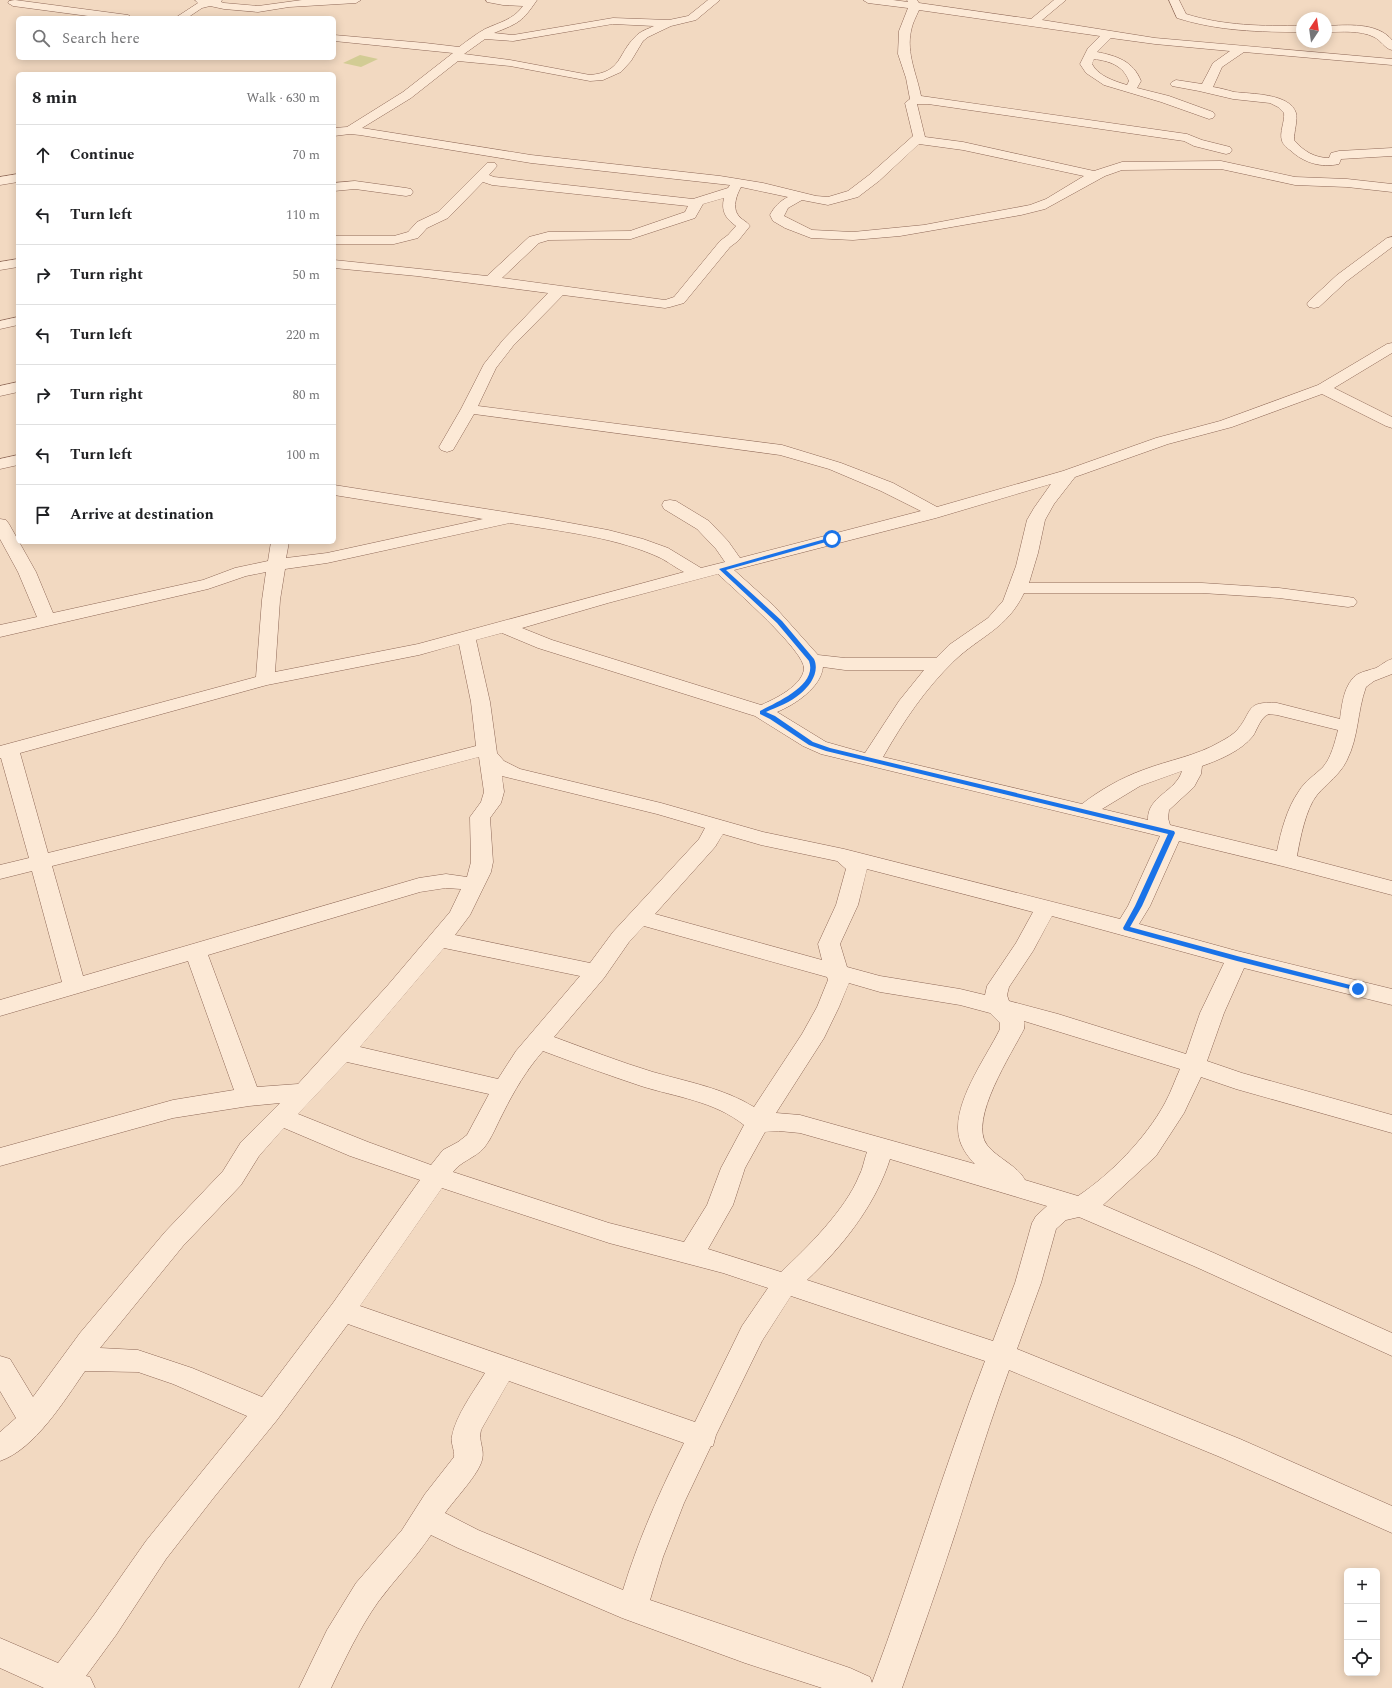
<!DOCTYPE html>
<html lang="en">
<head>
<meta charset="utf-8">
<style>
  :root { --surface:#fff; --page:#f6f6f6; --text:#202124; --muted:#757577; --line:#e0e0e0 }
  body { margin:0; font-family:Spectral,serif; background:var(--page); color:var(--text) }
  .controls { position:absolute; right:12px; bottom:12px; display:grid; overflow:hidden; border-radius:6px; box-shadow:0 2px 10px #0003 }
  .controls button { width:36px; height:36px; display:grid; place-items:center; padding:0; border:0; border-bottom:1px solid var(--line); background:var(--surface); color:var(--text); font:20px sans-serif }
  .compass { position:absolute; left:1296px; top:12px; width:36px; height:36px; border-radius:50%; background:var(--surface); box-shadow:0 2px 10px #0003; rotate:13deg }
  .stop { position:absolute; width:12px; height:12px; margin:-9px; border:3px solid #1a73e8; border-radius:50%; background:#fff }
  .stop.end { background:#1a73e8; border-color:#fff; box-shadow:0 1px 4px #0008 }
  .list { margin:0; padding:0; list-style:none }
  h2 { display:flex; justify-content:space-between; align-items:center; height:52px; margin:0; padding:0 16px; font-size:17px }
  h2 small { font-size:13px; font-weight:400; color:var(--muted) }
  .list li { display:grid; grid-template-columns:26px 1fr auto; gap:12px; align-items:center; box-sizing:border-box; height:60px; padding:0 16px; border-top:1px solid var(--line) }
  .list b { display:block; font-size:15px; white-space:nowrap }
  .list em { font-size:13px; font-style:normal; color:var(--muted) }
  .icon { flex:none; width:22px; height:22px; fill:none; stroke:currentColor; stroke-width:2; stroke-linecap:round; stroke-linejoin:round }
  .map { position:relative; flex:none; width:1392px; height:1688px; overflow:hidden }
  .search { position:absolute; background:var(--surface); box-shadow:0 2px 10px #0003; left:16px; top:16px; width:320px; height:44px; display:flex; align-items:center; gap:10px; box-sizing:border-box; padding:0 14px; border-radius:6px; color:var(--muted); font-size:15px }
  .panel { position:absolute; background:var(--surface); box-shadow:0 2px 10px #0003; left:16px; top:72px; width:320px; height:472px; border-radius:6px }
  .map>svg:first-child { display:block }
  .green { fill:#d2cc94 }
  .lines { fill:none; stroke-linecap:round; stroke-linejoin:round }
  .minor-casing { stroke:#8e6857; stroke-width:1 }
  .minor { fill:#fce9d6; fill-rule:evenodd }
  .route { fill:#1a73e8 }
</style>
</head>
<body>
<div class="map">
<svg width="1392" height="1688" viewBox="0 0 1392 1688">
  <rect width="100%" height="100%" fill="#f2d9c1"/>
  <path class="green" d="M360 55 378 59 361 67 343 63Z"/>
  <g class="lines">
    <defs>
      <path id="minor" d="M15 0 128 15 133 18H103L13 6 8 3 9 1Z
        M195 0H222L221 2 224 3 258 6 302 0H361L356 3 289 7 258 12 224 9 210 6 202 8 187 18H175L198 3Z
        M486 0H537C522 22 519 23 494 33L513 35 613 18 669 20 688 16 708 0H720L696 20 671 26 648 37 643 41 631 61 621 72 603 80 590 81 510 66 458 61 411 98 362 128 531 155 720 176 763 183 816 196 828 197 848 191 869 175 913 136 905 103 910 99 906 78 898 54 899 31 908 8 868 3 863 0H893L908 2 907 0H917L919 3 1031 19 1054 0H1066L1042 20 1155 38 1392 59V65L1244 52 1222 67 1213 87C1220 88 1227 90 1234 92 1250 94 1290 93 1296 113 1298 119 1294 132 1294 140 1303 151 1315 158 1329 158L1331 153 1339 151 1392 148V156L1341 159 1339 164C1321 168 1304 163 1290 150 1287 148 1283 144 1282 141 1279 132 1285 122 1284 113L1278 107 1270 103 1233 99 1199 91 1172 86 1170 84 1172 82 1176 80 1202 84 1213 63 1230 51 1155 44 1111 38 1097 52C1117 56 1133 61 1141 81L1137 88 1169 96 1213 112 1215 115 1213 118 1209 119 1161 102 1104 85 1086 73 1080 64 1088 48 1100 36 919 10C916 17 912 24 911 31 906 53 917 75 921 96L1187 134 1202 140 1230 147 1232 150 1230 153 1226 154 1194 146 1184 141 928 104H917L925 137 963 142 1094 171 1122 162 1221 161 1295 177 1347 179 1392 184V192L1347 187 1295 185 1221 169 1122 170 1105 176 1045 209 1021 215 900 236 853 240 811 238 785 228 773 221 770 215C774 207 780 201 788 197L741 187C737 194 732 207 738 215 741 220 747 221 750 226L738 241 730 247 684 303 670 307 665 308 563 295 513 346 496 368 478 406 782 445 841 463 893 483 937 507 1063 471 1156 438 1220 421 1318 385 1387 344 1392 343V353L1334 388 1392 417V428L1386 426 1322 394 1232 427 1168 444 1075 477 1054 504 1045 520 1038 553 1029 583H1202L1279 588 1348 597 1354 598 1357 602 1354 606 1348 607 1279 598 1202 593H1024C1007 629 980 636 954 661 925 689 903 722 883 757L1082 804C1100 790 1121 778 1143 770 1169 760 1196 756 1220 742 1227 738 1233 735 1238 729 1253 711 1245 701 1277 703L1340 719C1342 704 1344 683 1358 674 1364 671 1370 670 1376 668 1382 665 1385 661 1392 659V674L1374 681 1366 687C1357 712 1359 736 1347 760 1340 775 1327 783 1317 795 1306 808 1300 839 1297 856L1392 881V895L1286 867 1179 841 1150 906 1139 924 1237 951 1392 989V1005L1244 968 1224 1013 1207 1061 1242 1073 1392 1115V1133L1236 1089 1201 1077 1184 1113 1156 1156 1103 1205 1214 1253 1392 1333V1356L1196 1267 1079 1217 1066 1220 1056 1229 1041 1283 1017 1349 1240 1439 1392 1506V1533L1220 1457 1009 1370C995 1408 983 1445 971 1483 950 1552 926 1620 902 1688H822L745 1663 622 1618 458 1548 431 1535C415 1559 395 1579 378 1602 359 1629 345 1659 331 1688H299L327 1630 356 1583 402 1530 425 1494 454 1457C455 1450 450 1442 452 1436 456 1415 474 1391 485 1373L348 1324 277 1420 215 1496 166 1559 116 1635 86 1676 90 1677 95 1688H44L0 1668V1638L58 1663 94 1615 146 1541 247 1416 173 1384 138 1372 85 1371C64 1401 35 1449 0 1461V1432L16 1418 0 1391V1356L10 1359 33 1397 80 1333 165 1232 223 1171 241 1142 280 1103 249 1106 173 1118 0 1166V1148L173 1100 234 1090 188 961 0 1016V1000L62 982 32 871 0 879V865L29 858 1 758H0V746L256 677 262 600 266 572 246 576 208 589 0 637V625L37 617 18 572 0 539V519L6 520 9 524 36 572 53 613 203 580 235 568 268 561 271 542H289L286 558 327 553 483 519 334 495V485L543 518 608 530 643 539 668 548 701 568 725 562 716 549 697 529 664 509 662 505 664 501 670 500 676 501 709 521 728 541 740 558 921 511 881 491 829 469 780 455 474 414 453 450 447 452 441 450 439 447 461 409 484 364 503 340 548 293 417 276 334 268V260L487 276 529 237 548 232 630 231 685 212 688 206 492 185 483 182 448 218 427 228 418 238 394 244H334V236H394L408 232 417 222 438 212 487 163H495L497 166 489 175 494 177 693 199 728 188 730 185 531 163 360 135 350 134 334 136V128L347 127 403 92 453 53 334 41V35L425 43 459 47C467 41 476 34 485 29 500 22 513 20 523 6L503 5 487 2ZM613 24 654 26C648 29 640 31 635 37 617 55 622 72 590 75L510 60 464 54 485 39 513 41ZM1094 59C1109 61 1123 65 1129 81L1127 85C1114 81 1098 76 1092 64ZM919 144 963 150 1084 176 1046 199 1030 205 924 225 853 232 812 230 784 216 788 208 802 200 828 205 858 197 879 181ZM724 198C721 211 725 218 736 226L728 235 720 241 674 297 665 300 502 278 539 243 549 240 631 239 695 218 703 204ZM1051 484 1034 508 1027 520 1016 566 1003 601 988 618 949 645 936 658H845L818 655 774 606 734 570 936 518ZM510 523C558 531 609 536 654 555 665 559 674 567 684 572L418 644 275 672 280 600 285 569 327 563ZM718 574C733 588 806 652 804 669 802 686 775 699 761 705L552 640 522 628 608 603ZM502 633 538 648 755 716 803 746 821 754 1160 836 1128 906 1120 919 844 849 763 832 661 803 520 769 504 761 497 753 490 702 476 640ZM459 644 471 702 476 746 344 780 48 853 20 753 267 685 419 655ZM823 667 845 670H924L899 701 865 753 826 742 777 712C794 705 821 688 823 667ZM1269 714 1277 715 1338 730C1335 742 1331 758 1323 767 1315 775 1305 781 1299 791 1287 808 1281 831 1277 851L1170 825 1168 818 1169 810 1194 787 1201 774 1202 766C1219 760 1241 751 1253 736 1257 730 1261 716 1269 714ZM479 757 484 792 481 802 470 817 471 862 467 877 446 874 419 878 83 976 52 866 346 792ZM1182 771C1176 792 1147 796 1148 820L1102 809 1140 786ZM502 776 657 814 705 828 699 839 613 932 590 963 455 935 470 915 491 872 493 862 490 818 501 803 504 792ZM723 834 761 845 837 861 846 869 836 905 818 944 822 960 655 914 715 847ZM867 869 1033 912 1016 943 987 986 985 995 960 989 880 976 847 967 840 944 858 905ZM446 888 461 889 450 912 388 985 298 1084 257 1087 208 955 420 892ZM1052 916 1224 963 1200 1013 1186 1054 1058 1014 1009 1001 1007 995 1009 987 1033 951ZM644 926 827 977 828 980 817 1007 802 1034 754 1107C723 1088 688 1082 653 1072 620 1062 587 1049 554 1037L604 978 629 942ZM444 948 580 976 516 1051 498 1079 360 1047ZM849 983 880 992 960 1005 990 1013 1000 1023V1029C986 1058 949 1107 960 1141 963 1150 969 1158 975 1164L800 1115 776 1113 824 1038 839 1007ZM1024 1021 1180 1069C1175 1080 1171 1092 1165 1103 1146 1138 1111 1174 1078 1196L1025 1180C1018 1166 997 1158 987 1145 968 1120 1012 1053 1024 1029ZM543 1051C575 1063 608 1075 641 1086 676 1097 714 1101 744 1125L721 1168 707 1205 684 1242 609 1223 453 1172C461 1161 475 1158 484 1148 492 1138 497 1124 503 1113 514 1091 527 1069 543 1051ZM347 1062 489 1094 467 1135 458 1142 443 1150 431 1165 368 1142 298 1114ZM284 1128 350 1156 420 1180 333 1303 262 1397 192 1368 138 1350 100 1348 183 1246 241 1185 259 1156ZM779 1131 800 1133 867 1152C864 1160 863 1169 859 1176 846 1209 807 1248 781 1272L708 1249 733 1205 745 1168 765 1132ZM890 1159 1047 1206 1036 1216 1032 1223 1015 1283 993 1341 807 1280C842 1247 875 1206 890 1159ZM442 1188 609 1243 723 1273 768 1288 742 1326 695 1422 360 1306ZM791 1296 985 1361C944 1467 912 1576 872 1683L870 1677 850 1668 650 1600 663 1557 684 1503 711 1446H713L716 1435 762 1341ZM509 1381 684 1443C660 1491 639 1538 623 1590L478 1530 445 1513C454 1500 479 1474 482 1460 485 1448 478 1442 481 1430Z
        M1169 0H1179L1186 14C1224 26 1263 26 1302 26V32C1259 32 1218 31 1177 18Z
        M1326 26C1347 25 1377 22 1392 40V50C1385 49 1381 40 1374 37 1360 30 1342 32 1326 32Z
        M18 174V182L0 185V177Z
        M355 181 406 188 411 189 413 192 411 195 406 196 355 189 334 191V183Z
        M1392 237V247L1347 281 1319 307 1314 308 1309 307 1307 304 1309 301 1337 275 1387 238Z
        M18 259V267L0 270V262Z
        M18 317V325L0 329V321Z
        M18 382V392L0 396V386Z
        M18 455V465L0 469V459Z"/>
    </defs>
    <use href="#minor" class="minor-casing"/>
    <use href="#minor" class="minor"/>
  </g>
  <path class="route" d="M832 537 833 538V540L726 570 782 621 814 659C820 672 810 686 800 694 791 702 777 707 766 712L775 716 813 742 830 748 1174 831 1175 833 1142 906 1130 927 1237 956 1358 987H1360V991H1358L1237 961 1124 930 1123 928 1135 906 1168 834 826 751 809 745 770 719 760 714V711C777 702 818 685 809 661L777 623 719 569Z"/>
</svg>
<div class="controls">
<button>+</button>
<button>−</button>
<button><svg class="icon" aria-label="locate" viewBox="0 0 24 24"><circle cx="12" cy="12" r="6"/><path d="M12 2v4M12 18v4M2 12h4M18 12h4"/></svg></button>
</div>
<svg class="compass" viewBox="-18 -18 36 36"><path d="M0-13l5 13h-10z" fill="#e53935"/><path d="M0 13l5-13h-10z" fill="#757577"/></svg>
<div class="stop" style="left:832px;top:539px"></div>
<div class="stop end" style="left:1358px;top:989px"></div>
<div class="search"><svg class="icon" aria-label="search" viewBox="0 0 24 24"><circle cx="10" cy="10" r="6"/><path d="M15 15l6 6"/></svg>Search here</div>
<section class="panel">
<h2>8 min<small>Walk · 630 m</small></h2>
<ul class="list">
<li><svg class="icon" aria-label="ahead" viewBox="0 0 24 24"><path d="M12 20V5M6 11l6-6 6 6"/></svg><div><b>Continue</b></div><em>70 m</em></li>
<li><svg class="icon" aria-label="left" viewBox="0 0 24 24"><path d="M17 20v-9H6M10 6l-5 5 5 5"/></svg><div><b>Turn left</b></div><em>110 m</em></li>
<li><svg class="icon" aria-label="right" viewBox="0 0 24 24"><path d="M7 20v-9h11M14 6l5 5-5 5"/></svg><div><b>Turn right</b></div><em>50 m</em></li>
<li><svg class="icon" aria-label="left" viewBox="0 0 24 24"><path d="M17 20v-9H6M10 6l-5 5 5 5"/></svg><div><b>Turn left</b></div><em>220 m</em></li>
<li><svg class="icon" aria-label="right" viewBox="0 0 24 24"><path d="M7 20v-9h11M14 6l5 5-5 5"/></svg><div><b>Turn right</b></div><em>80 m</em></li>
<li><svg class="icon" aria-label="left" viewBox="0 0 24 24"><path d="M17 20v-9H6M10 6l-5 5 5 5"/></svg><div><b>Turn left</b></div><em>100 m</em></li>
<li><svg class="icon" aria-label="arrive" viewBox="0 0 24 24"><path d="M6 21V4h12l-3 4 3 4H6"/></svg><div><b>Arrive at destination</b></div></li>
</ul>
</section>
</div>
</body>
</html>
